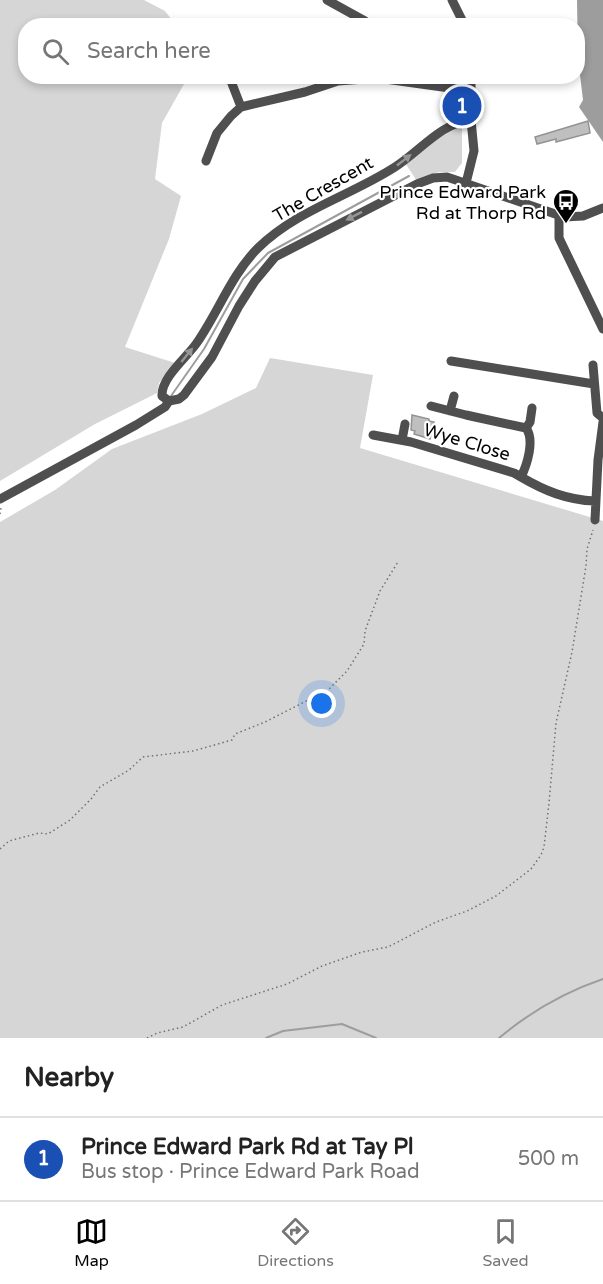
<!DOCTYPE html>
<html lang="en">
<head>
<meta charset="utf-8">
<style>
  :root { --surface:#fff; --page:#f6f6f6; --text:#222; --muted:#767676; --line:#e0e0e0; --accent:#000 }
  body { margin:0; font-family:"Varela Round",sans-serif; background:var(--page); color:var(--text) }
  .you { position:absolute; left:322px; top:704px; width:21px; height:21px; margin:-15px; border:4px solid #fff; border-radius:50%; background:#1a73e8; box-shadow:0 0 0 9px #1a73e833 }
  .badge { display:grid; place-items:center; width:39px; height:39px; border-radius:50%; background:var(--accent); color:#fff; font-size:20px; font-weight:700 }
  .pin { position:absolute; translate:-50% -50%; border:3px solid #fff; box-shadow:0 2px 6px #0006 }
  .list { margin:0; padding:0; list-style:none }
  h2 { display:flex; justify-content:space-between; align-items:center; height:78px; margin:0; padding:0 24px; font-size:26px }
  h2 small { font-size:20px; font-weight:400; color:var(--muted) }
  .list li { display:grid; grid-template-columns:39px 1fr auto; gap:18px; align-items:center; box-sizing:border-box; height:84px; padding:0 24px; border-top:2px solid var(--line) }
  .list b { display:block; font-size:22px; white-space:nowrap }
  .list p { margin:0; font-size:20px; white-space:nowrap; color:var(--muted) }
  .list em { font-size:20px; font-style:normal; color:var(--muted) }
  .icon { flex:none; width:33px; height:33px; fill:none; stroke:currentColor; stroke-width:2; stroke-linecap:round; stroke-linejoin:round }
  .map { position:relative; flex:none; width:603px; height:1038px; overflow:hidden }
  .search { position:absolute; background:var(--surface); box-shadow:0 3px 9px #0003; left:18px; right:18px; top:18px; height:66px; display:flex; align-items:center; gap:15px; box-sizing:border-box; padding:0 21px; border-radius:24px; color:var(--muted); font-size:22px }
  .sheet { height:162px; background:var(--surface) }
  nav { display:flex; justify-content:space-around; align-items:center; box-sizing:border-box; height:84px; border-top:2px solid var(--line); background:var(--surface); font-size:16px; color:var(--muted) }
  nav a { display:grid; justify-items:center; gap:3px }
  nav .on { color:var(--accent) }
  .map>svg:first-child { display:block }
  .green { fill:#d6d6d6 }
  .water { fill:#9d9d9d }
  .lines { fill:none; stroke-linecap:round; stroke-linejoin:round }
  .stream { stroke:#9d9d9d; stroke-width:2 }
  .building { fill:#bfbfbf; stroke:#939393; stroke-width:1.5 }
  .path { stroke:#717171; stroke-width:1.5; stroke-dasharray:1.5 3; stroke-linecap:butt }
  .minor { stroke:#4f4f4f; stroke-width:9 }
  .oneway { fill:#959595 }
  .labels { text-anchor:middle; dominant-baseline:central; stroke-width:4.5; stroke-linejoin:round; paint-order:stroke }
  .street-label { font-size:18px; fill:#000; stroke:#fff }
  .poi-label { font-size:18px; fill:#000; stroke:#fff; text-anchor:end }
</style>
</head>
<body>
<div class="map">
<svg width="603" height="1038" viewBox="0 0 603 1038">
  <rect width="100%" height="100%" fill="#fff"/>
  <path class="green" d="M0 0H144L165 11 176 25 26 26V76L188 77 162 123 155 179 181 196 169 239 125 347 175 363 159 383 157 393 95 424 0 481Z
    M462 126V163L455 172H439L417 181 405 163 438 138Z
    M270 358 373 375 360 448 603 521V1038H0V522L55 490 112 449 202 414 256 388Z"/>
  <path class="water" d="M577 0H603V142L579 107 583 100 578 58Z"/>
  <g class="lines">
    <path class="stream" d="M171 396 204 349 243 279 268 253 409 176
      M266 1038 283 1031 342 1024 376 1038
      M499 1038C530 1012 565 992 603 979"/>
  </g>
  <path class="building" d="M588 121 590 133 556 142V139L537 144 535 137Z
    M412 415 429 419V421L434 422 430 439 414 434 415 431 411 430Z"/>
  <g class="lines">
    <path class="path" d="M0 514 1 508
      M0 849 9 841 39 833 48 834 70 820 91 799 100 787 129 770 143 757 193 751 232 740 235 734 265 722 328 690 347 671 364 644 365 631 380 591 398 562
      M147 1038 157 1033 183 1027 222 1005 287 984 322 966 362 952 388 947 436 922 467 911 496 896 531 869 541 855 544 847 549 803 556 723 572 652 586 566 587 549 593 530"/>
    <path class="minor" d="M327 0 365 21 368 26
      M452 0 465 26
      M229 76 241 107
      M206 161 217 133 231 116 241 107 305 92 338 81 378 78 471 91
      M466 183 474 151 471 120V76
      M559 217V238L603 329
      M451 361 594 384
      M593 365 597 413 603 418
      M169 401 162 396C161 378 186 358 196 344 218 313 231 275 258 248 297 210 350 196 395 167 420 151 441 123 471 120
      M431 406 466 415 526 428C535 440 527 465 521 477 545 491 567 500 595 501
      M450 411 454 396
      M526 428 530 422 532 408
      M373 435 411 442 514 473 521 477
      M402 440 405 424
      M0 499 136 425 165 407 169 401 179 399 184 395 212 357 239 306 255 281 275 257 417 184 433 178 447 177 564 217 583 216 603 208
      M595 520 598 460 603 422"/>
  </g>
  <defs><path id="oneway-solid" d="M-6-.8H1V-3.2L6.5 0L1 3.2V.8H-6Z" transform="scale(1.5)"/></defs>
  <g class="oneway">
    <use href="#oneway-solid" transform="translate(404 160) rotate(-38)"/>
    <use href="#oneway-solid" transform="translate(354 216) rotate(153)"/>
    <use href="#oneway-solid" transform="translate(187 355) rotate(-51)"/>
  </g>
  <defs>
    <symbol id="bus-pin" viewBox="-11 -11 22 30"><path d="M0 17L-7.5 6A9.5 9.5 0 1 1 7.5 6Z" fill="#000" stroke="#fff"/><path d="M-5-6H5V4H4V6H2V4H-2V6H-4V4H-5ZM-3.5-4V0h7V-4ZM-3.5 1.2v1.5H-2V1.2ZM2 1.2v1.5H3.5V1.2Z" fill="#fff"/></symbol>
  </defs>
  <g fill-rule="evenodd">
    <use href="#bus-pin" x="551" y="187" width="30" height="40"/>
  </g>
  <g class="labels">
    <g class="street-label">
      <text transform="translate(323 189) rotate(-30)">The Crescent</text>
      <text transform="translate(467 442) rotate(17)">Wye Close</text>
    </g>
    <g class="poi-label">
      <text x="546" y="192">Prince Edward Park<tspan x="546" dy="21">Rd at Thorp Rd</tspan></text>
    </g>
  </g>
</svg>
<div class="you"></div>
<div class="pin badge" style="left:462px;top:106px;background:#1a4fb4">1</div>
<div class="search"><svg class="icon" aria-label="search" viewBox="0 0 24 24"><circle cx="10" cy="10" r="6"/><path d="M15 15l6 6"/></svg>Search here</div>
</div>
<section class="sheet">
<h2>Nearby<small></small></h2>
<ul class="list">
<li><span class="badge" style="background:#1a4fb4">1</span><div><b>Prince Edward Park Rd at Tay Pl</b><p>Bus stop · Prince Edward Park Road</p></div><em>500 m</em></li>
</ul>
</section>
<nav>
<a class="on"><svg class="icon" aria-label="map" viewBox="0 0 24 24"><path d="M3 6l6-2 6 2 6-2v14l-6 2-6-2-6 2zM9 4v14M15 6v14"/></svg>Map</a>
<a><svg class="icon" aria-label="directions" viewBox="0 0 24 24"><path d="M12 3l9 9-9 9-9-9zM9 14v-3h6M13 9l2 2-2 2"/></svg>Directions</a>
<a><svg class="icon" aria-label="saved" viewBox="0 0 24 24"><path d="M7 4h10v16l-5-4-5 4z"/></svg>Saved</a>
</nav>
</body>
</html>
